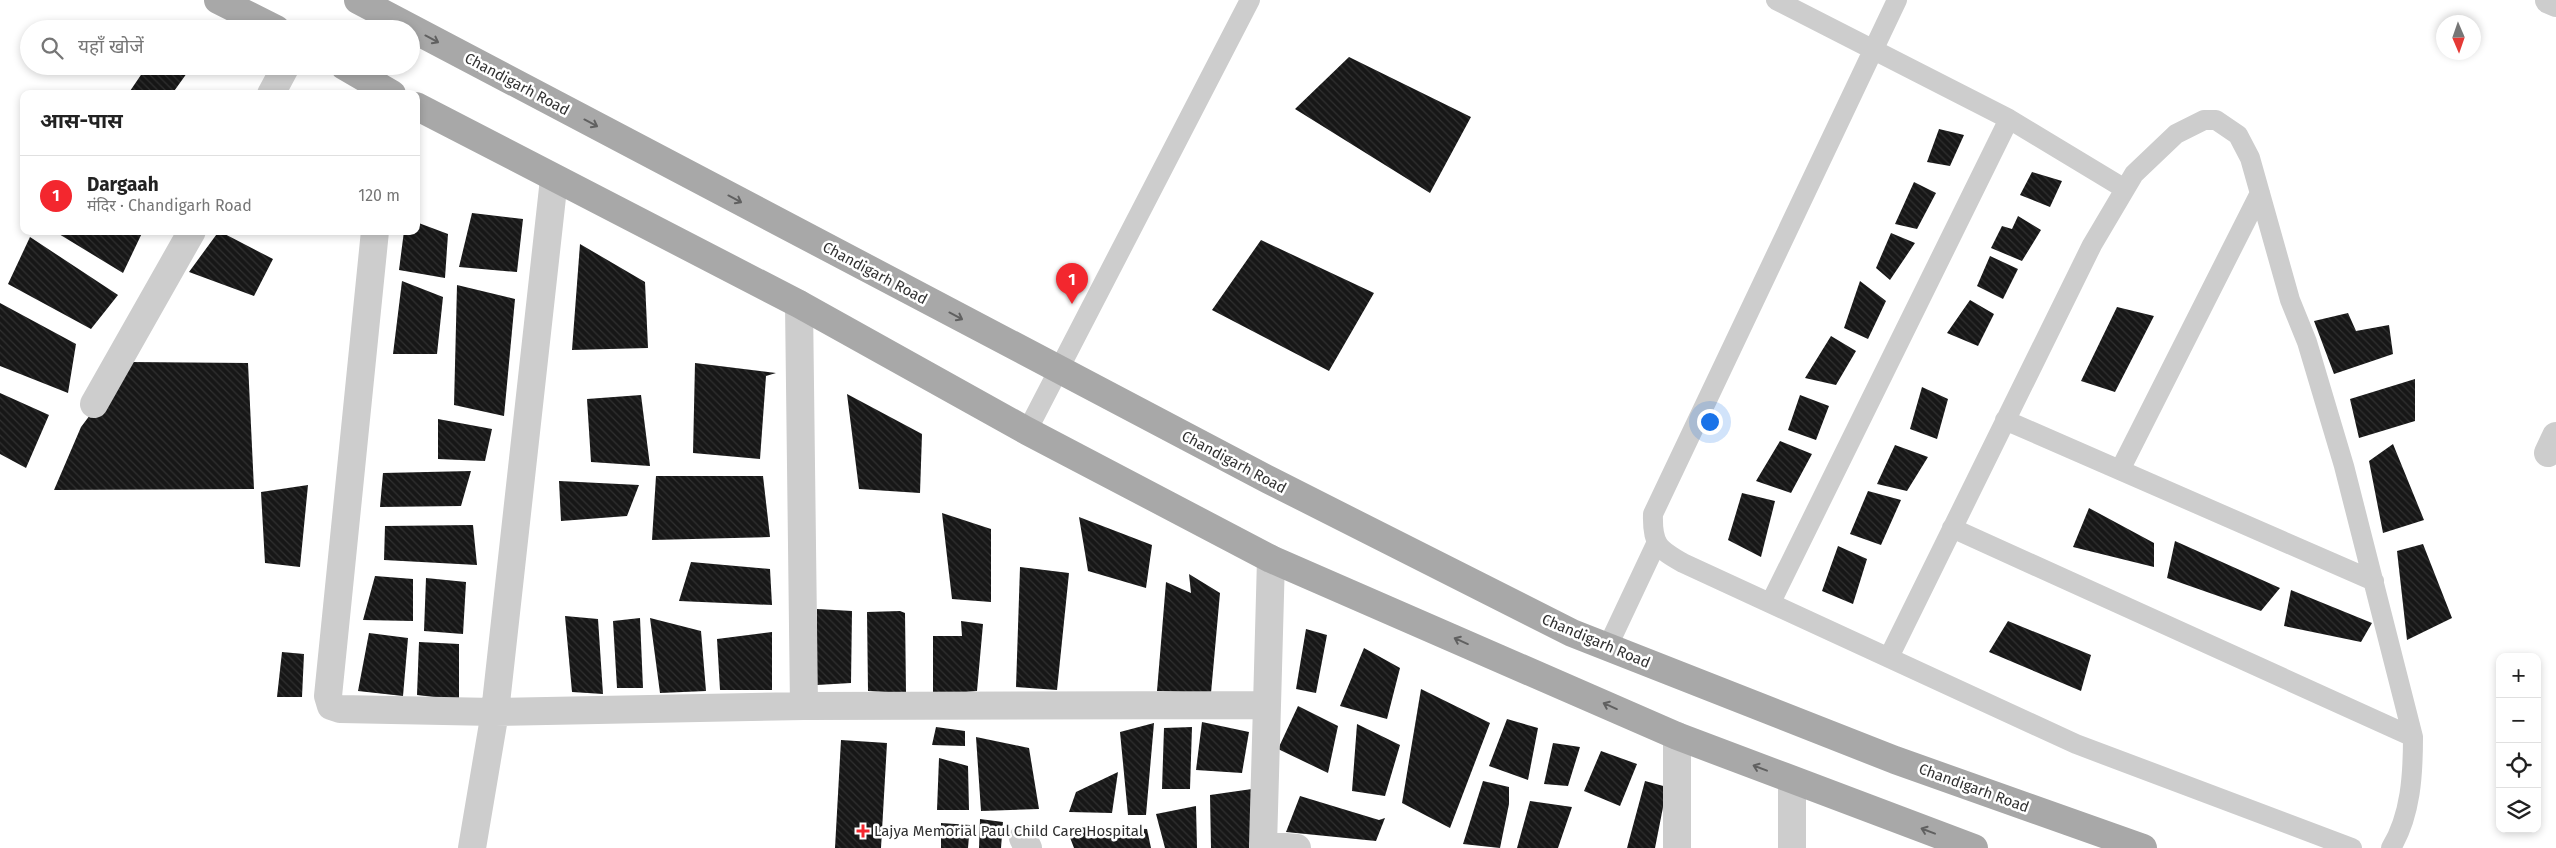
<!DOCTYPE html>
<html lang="hi">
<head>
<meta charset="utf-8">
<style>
  :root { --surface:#fff; --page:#f6f6f6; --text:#222; --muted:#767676; --line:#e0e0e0; --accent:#f3272e }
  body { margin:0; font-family:"Fira Sans","Noto Sans Devanagari",sans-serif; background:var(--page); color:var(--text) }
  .controls { position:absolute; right:15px; bottom:15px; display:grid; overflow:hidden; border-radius:10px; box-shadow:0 2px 8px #0003 }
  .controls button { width:45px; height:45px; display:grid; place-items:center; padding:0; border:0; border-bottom:1px solid var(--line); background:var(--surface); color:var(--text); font:25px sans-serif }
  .compass { position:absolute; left:2436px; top:15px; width:45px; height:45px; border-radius:50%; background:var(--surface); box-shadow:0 2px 8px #0003; rotate:178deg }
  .you { position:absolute; left:1709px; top:421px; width:18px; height:18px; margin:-12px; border:4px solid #fff; border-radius:50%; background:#1a73e8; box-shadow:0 0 0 8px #1a73e833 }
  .badge { display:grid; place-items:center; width:32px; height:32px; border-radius:50%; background:var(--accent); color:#fff; font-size:16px; font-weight:700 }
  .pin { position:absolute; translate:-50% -41px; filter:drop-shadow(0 1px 2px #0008) }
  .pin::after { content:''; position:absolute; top:26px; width:18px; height:15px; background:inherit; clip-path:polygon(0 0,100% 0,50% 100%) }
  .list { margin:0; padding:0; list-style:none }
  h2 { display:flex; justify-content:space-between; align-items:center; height:65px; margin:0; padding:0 20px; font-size:21px }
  h2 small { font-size:16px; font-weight:400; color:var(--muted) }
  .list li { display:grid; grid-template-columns:32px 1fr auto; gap:15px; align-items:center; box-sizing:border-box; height:80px; padding:0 20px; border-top:1px solid var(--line) }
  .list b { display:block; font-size:19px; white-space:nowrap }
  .list p { margin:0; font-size:16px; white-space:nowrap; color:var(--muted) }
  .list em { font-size:16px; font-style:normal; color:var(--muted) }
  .icon { flex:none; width:28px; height:28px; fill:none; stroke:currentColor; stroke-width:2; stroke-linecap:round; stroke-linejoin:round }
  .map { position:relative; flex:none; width:2556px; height:848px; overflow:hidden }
  .search { position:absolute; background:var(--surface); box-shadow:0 2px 8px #0003; left:20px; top:20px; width:400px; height:55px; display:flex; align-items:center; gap:12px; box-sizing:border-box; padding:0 18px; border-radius:28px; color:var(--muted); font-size:19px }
  .panel { position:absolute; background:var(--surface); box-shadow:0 2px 8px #0003; left:20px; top:90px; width:400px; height:145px; border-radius:10px }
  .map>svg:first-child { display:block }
  .building { fill:url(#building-back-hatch) }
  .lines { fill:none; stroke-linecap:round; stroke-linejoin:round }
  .lane { stroke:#cdcdcd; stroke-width:20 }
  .street { stroke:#cdcdcd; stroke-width:28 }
  .primary { stroke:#a8a8a8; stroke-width:28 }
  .oneway { stroke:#606060 }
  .poi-dot { fill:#f3272e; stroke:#fff; stroke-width:2 }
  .labels { text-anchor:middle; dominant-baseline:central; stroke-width:5; stroke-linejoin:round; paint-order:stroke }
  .street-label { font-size:15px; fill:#303030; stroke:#fff }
  .poi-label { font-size:15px; fill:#303030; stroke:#fff; text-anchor:start }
</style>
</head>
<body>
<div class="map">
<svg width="2556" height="848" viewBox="0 0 2556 848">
  <defs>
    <pattern id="building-back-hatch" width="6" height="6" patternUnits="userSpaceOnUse" patternTransform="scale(1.25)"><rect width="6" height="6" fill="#171717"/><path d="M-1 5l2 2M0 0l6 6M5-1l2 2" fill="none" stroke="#303030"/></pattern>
  </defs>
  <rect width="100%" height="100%" fill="#fff"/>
  <path class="building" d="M1349 57 1471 117 1430 193 1295 109Z
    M147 66H192L172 94H128Z
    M1939 129 1964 135 1950 166 1927 162Z
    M2032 172 2062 181 2050 207 2020 195Z
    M1914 182 1936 193 1917 229 1895 224Z
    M472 213 523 219 517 272 459 267Z
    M2018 216 2041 230 2022 261 1991 248 2002 226 2012 229Z
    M416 222 448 234 445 278 399 270 404 231H416Z
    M54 231H143L123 273Z
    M219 231 273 259 254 296 189 272Z
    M1891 233 1915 243 1890 280 1876 268Z
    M30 237 118 295 91 329 8 284Z
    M1261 240 1374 293 1329 371 1212 310Z
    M580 244 645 282 648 348 572 350Z
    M1990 256 2018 269 2003 299 1977 286Z
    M402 281 443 297 437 354H393Z
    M1860 281 1886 301 1868 339 1844 328Z
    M457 285 515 299 504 416 454 405Z
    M1970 300 1994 314 1978 346 1947 333Z
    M0 303 76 344 68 393 0 366Z
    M2117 307 2154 316 2115 392 2081 381Z
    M2348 313 2356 331 2389 325 2393 354 2334 374 2314 321Z
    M1831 336 1856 351 1836 385 1805 378Z
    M130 362 248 363 254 489 54 490 81 427Z
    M695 363 776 373 766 376 760 459 693 453Z
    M2415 379V421L2359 438 2350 399Z
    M1922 387 1948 399 1937 439 1910 429Z
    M0 393 49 415 26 468 0 454Z
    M847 394 922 434 920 493 859 489Z
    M641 395 650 466 591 462 587 399Z
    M1800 395 1829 406 1816 440 1788 430Z
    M438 419 492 429 485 461 438 459Z
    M1780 441 1812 454 1791 493 1756 481Z
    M2393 444 2424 520 2383 533 2369 461Z
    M1895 445 1928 457 1907 491 1877 484Z
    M471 471 461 506 380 507 383 473Z
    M656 476H763L770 537 652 540Z
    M559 481 639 485 627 516 561 521Z
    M308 485 300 567 265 563 261 492Z
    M1868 491 1901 500 1881 545 1850 534Z
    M1742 493 1775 501 1761 557 1728 540Z
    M2089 508 2154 543V567L2073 547Z
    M942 513 991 529V602L952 599Z
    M1079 517 1152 545 1146 588 1088 571Z
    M473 525 477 565 384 560 385 526Z
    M2175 541 2280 588 2261 611 2167 578Z
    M2423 544 2452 618 2407 640 2397 551Z
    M1838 546 1867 559 1853 604 1822 591Z
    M691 562 770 569 772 605 679 601Z
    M1020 567 1069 573 1057 690 1016 687Z
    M1189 574 1220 593 1211 693 1157 691 1166 582 1191 593Z
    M375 576 413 579V621L363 620Z
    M426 578 466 582 463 634 424 631Z
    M2291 590 2372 623 2361 642 2284 626Z
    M817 609 852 611 851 683 817 685Z
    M900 611 905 613 906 693 868 691 867 612Z
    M565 616 598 619 603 694 572 692Z
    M640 618 643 688H617L613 621Z
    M650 618 701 631 706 691 660 693Z
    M961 621 983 624 977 691 933 695V636H962Z
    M2008 621 2091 655 2081 691 1989 652Z
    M1306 629 1327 635 1316 693 1296 689Z
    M772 632V690H720L717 639Z
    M369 633 408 638 403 696 358 691Z
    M419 642 459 644V700L417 695Z
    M1364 648 1400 668 1387 719 1340 706Z
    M282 652 304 654 302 697H277Z
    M1421 689 1490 723 1450 828 1402 803Z
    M1298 706 1338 726 1328 773 1278 749Z
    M1507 719 1538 728 1528 780 1489 766Z
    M1202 722 1249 732 1242 773 1196 770Z
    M1154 723 1146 815H1128L1120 732Z
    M1357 724 1400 745 1385 796 1352 791Z
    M936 727 965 731V746L932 745Z
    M1192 727 1190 789H1162L1164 728Z
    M976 737 1029 748 1039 809 981 811Z
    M841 740 887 743 881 848H835Z
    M1553 743 1580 747 1568 786 1544 784Z
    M1601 751 1637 764 1620 806 1584 791Z
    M939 758 968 766 969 810H937Z
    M1118 772 1112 813 1069 812 1076 792Z
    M1483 781 1509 787V804L1500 848 1463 844Z
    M1645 781 1667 787 1655 848H1627Z
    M1252 789 1251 848H1211L1210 795Z
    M1300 796 1379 820 1385 818 1376 841 1286 832Z
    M1530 801 1572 807 1558 848H1517Z
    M1196 806 1197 848H1165L1156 814Z
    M980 819 1003 822 1001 848H979Z
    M941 823 970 825 968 848H941Z
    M1066 827 1147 829 1151 848H1074Z"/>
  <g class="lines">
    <path class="lane" d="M1776 0 2009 119 2125 189
      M1897 0 1653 514C1652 544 1658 549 1683 563L2076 744 2352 848
      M2005 420 2374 581
      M1027 431 1250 0
      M2120 470 2260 193
      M1952 528 2413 737
      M1771 602 2009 119
      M1607 648 1656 544
      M1889 657 2092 245 2134 174 2176 134 2204 120H2216L2238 135 2250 158 2290 300 2307 342 2344 466 2413 737C2413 774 2411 815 2391 848"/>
    <path class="street" d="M2549 0 2556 3
      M271 94 286 66
      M375 231 328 696 331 706 340 709 495 712 804 706 1267 705 1263 845
      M799 304 804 706
      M94 404 192 231
      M2548 453 2556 436
      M1267 705 1271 559
      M1677 736V848
      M1792 780V848
      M1023 838 1028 848
      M472 848 495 712 554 179
      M1263 848V845L1297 848"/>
    <path class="primary" d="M218 0 276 29
      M358 0 1269 480 1572 633 1895 760 2143 848
      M344 66 392 94
      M416 106 799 304 1027 431 1271 559 1677 736 1974 848"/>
  </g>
  <defs><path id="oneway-shaft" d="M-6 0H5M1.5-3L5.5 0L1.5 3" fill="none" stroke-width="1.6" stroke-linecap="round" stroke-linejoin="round" transform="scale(1.25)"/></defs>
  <g class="oneway">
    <use href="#oneway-shaft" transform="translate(432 39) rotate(28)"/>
    <use href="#oneway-shaft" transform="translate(591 123) rotate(28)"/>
    <use href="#oneway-shaft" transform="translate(735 199) rotate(28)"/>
    <use href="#oneway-shaft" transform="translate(956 316) rotate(28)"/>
    <use href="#oneway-shaft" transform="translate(1461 641) rotate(-156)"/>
    <use href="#oneway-shaft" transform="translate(1610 706) rotate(-156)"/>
    <use href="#oneway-shaft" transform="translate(1760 768) rotate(-159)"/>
    <use href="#oneway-shaft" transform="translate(1928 831) rotate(-159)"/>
  </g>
  <path class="poi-dot" d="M860.5 823.5h5v5h5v5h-5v5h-5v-5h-5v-5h5z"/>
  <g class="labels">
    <g class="street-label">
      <text transform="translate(517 84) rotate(28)">Chandigarh Road</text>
      <text transform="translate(875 273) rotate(28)">Chandigarh Road</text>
      <text transform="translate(1234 462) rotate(28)">Chandigarh Road</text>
      <text transform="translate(1596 641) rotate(23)">Chandigarh Road</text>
      <text transform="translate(1974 788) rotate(20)">Chandigarh Road</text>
    </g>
    <g class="poi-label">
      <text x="874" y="831">Lajya Memorial Paul Child Care Hospital</text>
    </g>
  </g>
</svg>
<div class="controls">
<button>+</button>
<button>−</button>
<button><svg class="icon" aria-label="locate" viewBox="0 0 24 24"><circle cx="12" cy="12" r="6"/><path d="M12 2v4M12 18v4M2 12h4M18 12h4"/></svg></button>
<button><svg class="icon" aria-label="layers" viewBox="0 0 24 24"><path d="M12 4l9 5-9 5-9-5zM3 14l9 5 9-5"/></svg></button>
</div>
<svg class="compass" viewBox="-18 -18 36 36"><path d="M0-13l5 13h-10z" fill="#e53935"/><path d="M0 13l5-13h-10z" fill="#767676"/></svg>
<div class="you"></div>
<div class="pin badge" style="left:1072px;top:304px">1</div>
<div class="search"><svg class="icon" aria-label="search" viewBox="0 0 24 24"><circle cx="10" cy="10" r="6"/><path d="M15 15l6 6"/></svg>यहाँ खोजें</div>
<section class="panel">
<h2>आस-पास<small></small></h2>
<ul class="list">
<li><span class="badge">1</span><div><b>Dargaah</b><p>मंदिर · Chandigarh Road</p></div><em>120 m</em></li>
</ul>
</section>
</div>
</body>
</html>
